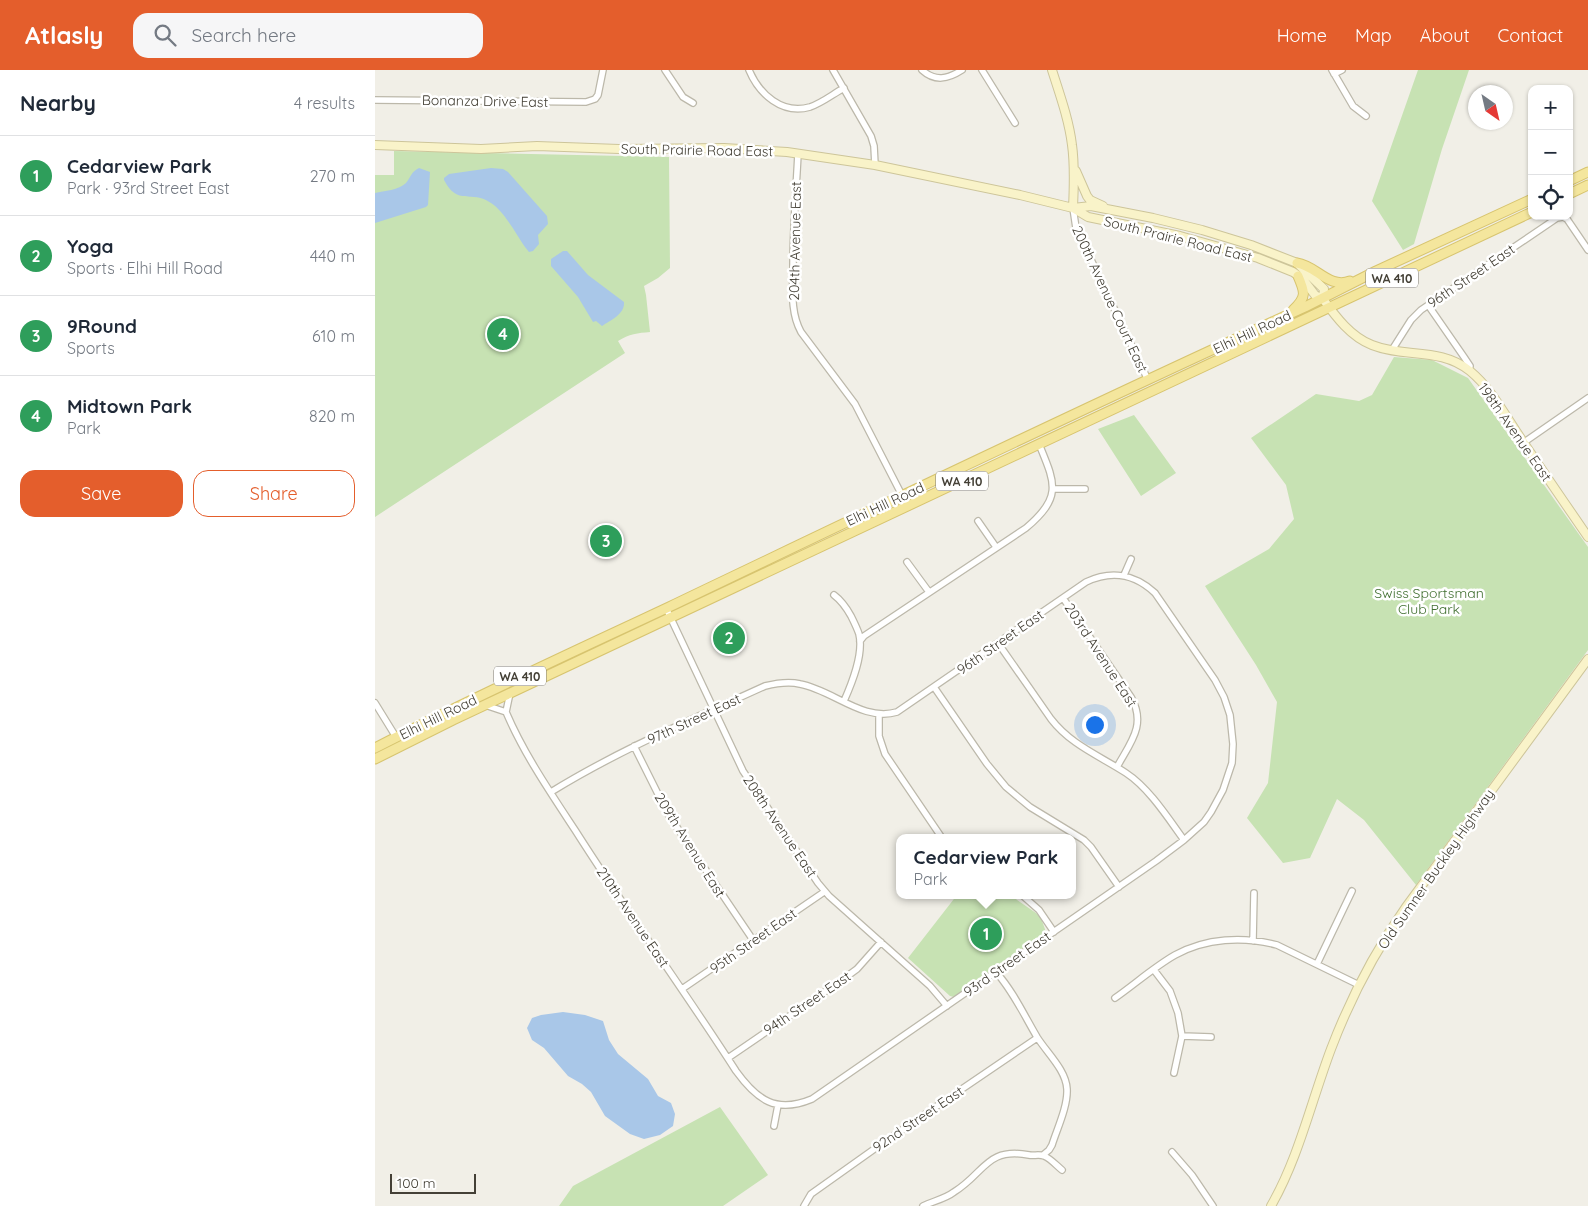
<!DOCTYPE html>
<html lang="en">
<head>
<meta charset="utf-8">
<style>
  :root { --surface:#fff; --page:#f6f6f7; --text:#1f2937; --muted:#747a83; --line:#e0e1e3; --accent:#e45e2c }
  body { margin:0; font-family:Quicksand,sans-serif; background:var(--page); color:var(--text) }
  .controls { position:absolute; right:15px; top:15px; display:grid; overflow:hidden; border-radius:10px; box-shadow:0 1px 4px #0004 }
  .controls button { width:45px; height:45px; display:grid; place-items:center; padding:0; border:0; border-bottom:1px solid var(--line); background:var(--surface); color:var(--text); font:25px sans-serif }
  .compass { position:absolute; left:1093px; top:15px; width:45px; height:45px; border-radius:50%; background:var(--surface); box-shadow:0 1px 4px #0004; rotate:146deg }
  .scale { position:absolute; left:15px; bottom:12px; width:86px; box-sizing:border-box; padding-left:5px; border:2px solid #444036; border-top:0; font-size:14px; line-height:18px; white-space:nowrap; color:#444036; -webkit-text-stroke:4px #fff; paint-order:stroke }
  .you { position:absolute; left:719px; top:654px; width:18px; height:18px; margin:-12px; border:4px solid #fff; border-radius:50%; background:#1a73e8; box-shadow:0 0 0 8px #1a73e833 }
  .badge { display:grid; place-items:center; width:32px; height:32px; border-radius:50%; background:var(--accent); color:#fff; font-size:16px; font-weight:700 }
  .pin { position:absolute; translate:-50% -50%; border:2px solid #fff; box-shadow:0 1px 5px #0006 }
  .popup { position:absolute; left:521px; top:764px; width:180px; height:65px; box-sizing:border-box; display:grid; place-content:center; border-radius:10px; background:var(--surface); filter:drop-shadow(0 1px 4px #0005); font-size:16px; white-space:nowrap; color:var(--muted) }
  .popup b { font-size:19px; color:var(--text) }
  .popup::after { content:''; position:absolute; left:50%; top:100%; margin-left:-10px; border:10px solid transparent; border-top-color:var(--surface) }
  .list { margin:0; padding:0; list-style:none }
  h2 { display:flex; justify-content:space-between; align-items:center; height:65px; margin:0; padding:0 20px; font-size:21px }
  h2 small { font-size:16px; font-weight:400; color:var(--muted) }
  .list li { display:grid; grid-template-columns:32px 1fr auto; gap:15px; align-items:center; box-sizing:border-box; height:80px; padding:0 20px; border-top:1px solid var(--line) }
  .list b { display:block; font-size:19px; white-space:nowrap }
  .list p { margin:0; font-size:16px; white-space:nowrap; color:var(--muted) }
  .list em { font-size:16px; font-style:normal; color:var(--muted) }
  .actions { display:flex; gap:10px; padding:15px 20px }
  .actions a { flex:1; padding:11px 0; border:1px solid var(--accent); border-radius:15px; text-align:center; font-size:18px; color:var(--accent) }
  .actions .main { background:var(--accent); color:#fff }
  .icon { flex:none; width:28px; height:28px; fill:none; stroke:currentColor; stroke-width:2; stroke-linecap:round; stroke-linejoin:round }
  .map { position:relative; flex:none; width:1213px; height:1136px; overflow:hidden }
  header { display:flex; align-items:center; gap:30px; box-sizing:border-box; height:70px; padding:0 25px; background:var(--accent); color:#fff }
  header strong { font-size:24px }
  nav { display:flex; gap:28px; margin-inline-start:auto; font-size:18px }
  .search { width:350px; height:45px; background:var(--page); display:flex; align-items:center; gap:12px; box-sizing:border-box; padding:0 18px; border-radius:15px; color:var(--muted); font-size:19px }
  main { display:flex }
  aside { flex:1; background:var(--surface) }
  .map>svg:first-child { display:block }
  .green { fill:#c7e2b3 }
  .water { fill:#a9c7e8 }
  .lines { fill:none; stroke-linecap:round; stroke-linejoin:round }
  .street-casing { stroke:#bcb8aa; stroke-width:8 }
  .secondary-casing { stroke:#cdc59a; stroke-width:10 }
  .primary-casing { stroke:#d7c46f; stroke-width:11 }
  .street { stroke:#fff; stroke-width:5.5 }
  .secondary { stroke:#f9f3c9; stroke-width:8 }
  .primary { stroke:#f4e69d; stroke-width:9 }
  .labels { text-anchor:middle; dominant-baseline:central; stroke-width:5; stroke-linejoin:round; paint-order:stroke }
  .shield { fill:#fff; stroke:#7c7972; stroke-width:1 }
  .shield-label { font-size:12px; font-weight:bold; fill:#444036 }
  .street-label { font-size:14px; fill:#444036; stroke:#fff }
  .park-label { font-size:14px; fill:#406f30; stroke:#fff }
</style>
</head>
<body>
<header>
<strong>Atlasly</strong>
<div class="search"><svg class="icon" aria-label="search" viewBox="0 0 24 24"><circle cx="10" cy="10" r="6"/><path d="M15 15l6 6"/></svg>Search here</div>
<nav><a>Home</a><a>Map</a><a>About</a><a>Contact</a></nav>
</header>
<main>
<aside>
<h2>Nearby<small>4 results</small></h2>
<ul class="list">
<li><span class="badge" style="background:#2e9e5b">1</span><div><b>Cedarview Park</b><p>Park · 93rd Street East</p></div><em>270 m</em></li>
<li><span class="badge" style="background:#2e9e5b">2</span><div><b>Yoga</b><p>Sports · Elhi Hill Road</p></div><em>440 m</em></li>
<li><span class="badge" style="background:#2e9e5b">3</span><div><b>9Round</b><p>Sports</p></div><em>610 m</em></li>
<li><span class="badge" style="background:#2e9e5b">4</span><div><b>Midtown Park</b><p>Park</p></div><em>820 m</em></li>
</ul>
<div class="actions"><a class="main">Save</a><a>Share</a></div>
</aside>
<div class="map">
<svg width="1213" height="1136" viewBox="0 0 1213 1136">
  <rect width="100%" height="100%" fill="#f1efe7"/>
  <path class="green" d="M1043 0H1094L1067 79 1039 174 1028 180 997 131Z
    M19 81 294 87 295 198 283 208 269 216 271 225 275 262C263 263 254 264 243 271L250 283 0 447V105H19Z
    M1019 287 1057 290 1093 308 1213 477V580L1041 815 989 750 962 729 935 788 908 793 872 748 893 713 902 632 881 595 830 516 894 479 919 449 911 415 876 368 941 324 984 331 997 325Z
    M759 345 801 403 766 426 723 359Z
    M582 825H635L661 843 666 848 671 862 579 927 575 926 533 888Z
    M345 1037 393 1105 348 1136H184L198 1116Z"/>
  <path class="water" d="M44 98 55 102 53 135 51 137 0 153V123C9 121 24 120 31 113 36 107 35 103 44 98Z
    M116 98 128 99 133 102 172 146 173 154 163 165 164 174 158 181 154 182 150 177C141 164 129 141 116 133 96 119 83 137 69 110V108L74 104Z
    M188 181H192L213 205 249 232C250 244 236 250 227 256L221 251 218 252 203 227 176 196V189Z
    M188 942 210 945 228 951 234 970 243 984 273 1009 283 1026 296 1033 300 1044 298 1056 285 1065 269 1069 255 1064 230 1046 216 1022 207 1014 193 1006 169 978 157 970 152 958 157 948 166 945Z"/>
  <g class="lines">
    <defs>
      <path id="street" d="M290 0 308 27 318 33
        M374 0C384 24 407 45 435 37 447 33 458 24 469 18
        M458 0 496 66 499 76 500 95
        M547 0C560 12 573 9 587 0
        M607 0 640 53
        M957 0 978 36 991 46
        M959 4 967 0
        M0 30 211 32 220 29 223 25 228 0
        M423 84C421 122 418 159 418 197 418 219 415 242 426 262L480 334 533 437
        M698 138 701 158 773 310
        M1053 235 1089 287 1095 296 1094 300
        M1017 280 1036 250 1046 240 1182 148 1188 147 1192 149 1213 180
        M1148 373 1213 328
        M678 419H710
        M603 451 621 477
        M532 492 554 522
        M749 505 756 489
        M459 525C467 531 471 537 476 546 479 552 482 558 484 564 489 584 477 613 469 631
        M688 528 756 627C772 655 755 673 742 697
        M291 538 368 701 443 813 454 826 555 916 572 936
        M485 571 489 566 651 458C688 427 680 413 664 374
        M623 573 676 649C696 675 725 686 751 703 774 718 793 748 809 770
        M559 617 612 694 631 717 655 737 709 770 716 777 744 817
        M0 633 21 667
        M110 635 131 642 135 623
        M131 642C149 684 175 722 200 760 252 842 309 920 361 1001 382 1030 401 1044 437 1029L781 791 809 770 829 752 836 742 848 720 857 693 858 674 855 645 849 627 840 610 780 523C760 504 736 500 711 512L522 642C488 652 458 620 425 614 413 611 402 613 390 616 318 649 244 680 176 722
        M504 645V666L510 684 567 768
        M259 676 293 744 378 870
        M647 825 664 840 679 862
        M878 871 879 823
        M942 894 977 821
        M779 900 795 921 803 943 807 966 799 1003
        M621 902C638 921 649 945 662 967 672 983 691 1000 692 1019 693 1036 682 1059 677 1075L674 1080 668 1085
        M307 919 449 822
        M740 928C760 914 779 897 800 885 831 868 868 866 902 875L984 915
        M807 966 836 967
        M353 988 467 910 482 899 506 872
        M399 1056 403 1035
        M797 1082 817 1105 838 1136
        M429 1136 436 1124 512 1070 662 968
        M548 1136C558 1131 570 1129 579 1122 610 1103 611 1077 654 1085 658 1086 665 1084 669 1086 675 1088 682 1096 687 1100"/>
      <path id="secondary" d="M677 0C685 25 694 50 697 75 700 96 699 117 698 138
        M0 75 106 79 162 76 244 79 349 78 412 82 500 95 645 125 698 138 713 147 805 166 883 188 918 202 927 208 940 225 948 229
        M701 101 712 126 715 130 728 136
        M698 138 716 136 778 148 827 160 876 175 922 193 949 219 948 229
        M948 229C961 247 976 267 997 275 1029 288 1066 277 1095 301 1117 319 1131 347 1147 370 1169 403 1191 435 1213 467
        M896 1136C924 1087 936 1032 956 979 975 929 1000 881 1031 837L1213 589"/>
      <path id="primary" d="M1194 111 1213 102
        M1194 124 1213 115
        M922 193C942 196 954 219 975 211
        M918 240C932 227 930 222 923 206
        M0 678C97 628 196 583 294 537 505 436 717 334 930 237L1001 201 1157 129
        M0 689 78 650 1157 142"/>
    </defs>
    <use href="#street" class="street-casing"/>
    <use href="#secondary" class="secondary-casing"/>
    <use href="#primary" class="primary-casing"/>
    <use href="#street" class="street"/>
    <use href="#secondary" class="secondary"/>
    <use href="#primary" class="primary"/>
  </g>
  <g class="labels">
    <g class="shield">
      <rect x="991" y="198.5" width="52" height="19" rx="4"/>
      <rect x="561" y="401.5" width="52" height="19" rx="4"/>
      <rect x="119" y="596.5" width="52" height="19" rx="4"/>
    </g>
    <g class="shield-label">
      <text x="1017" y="208">WA 410</text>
      <text x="587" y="411">WA 410</text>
      <text x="145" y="606">WA 410</text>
    </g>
    <g class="street-label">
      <text transform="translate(110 31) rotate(1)">Bonanza Drive East</text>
      <text transform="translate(322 80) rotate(1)">South Prairie Road East</text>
      <text transform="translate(803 169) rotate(14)">South Prairie Road East</text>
      <text transform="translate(420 171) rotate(-89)">204th Avenue East</text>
      <text transform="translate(1096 206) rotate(-34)">96th Street East</text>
      <text transform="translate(735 229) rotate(65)">200th Avenue Court East</text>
      <text transform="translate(877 262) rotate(-25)">Elhi Hill Road</text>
      <text transform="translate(1140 362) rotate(55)">198th Avenue East</text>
      <text transform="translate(510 434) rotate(-25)">Elhi Hill Road</text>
      <text transform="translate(625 572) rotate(-35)">96th Street East</text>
      <text transform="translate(726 585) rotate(57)">203rd Avenue East</text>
      <text transform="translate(63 647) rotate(-26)">Elhi Hill Road</text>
      <text transform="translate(319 649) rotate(-25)">97th Street East</text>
      <text transform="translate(405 756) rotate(56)">208th Avenue East</text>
      <text transform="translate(315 775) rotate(58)">209th Avenue East</text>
      <text transform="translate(1061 799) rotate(-55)">Old Sumner Buckley Highway</text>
      <text transform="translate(258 847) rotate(56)">210th Avenue East</text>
      <text transform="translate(378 871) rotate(-35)">95th Street East</text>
      <text transform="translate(632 894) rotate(-35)">93rd Street East</text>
      <text transform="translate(432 933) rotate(-34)">94th Street East</text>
      <text transform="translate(543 1049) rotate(-34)">92nd Street East</text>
    </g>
    <g class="park-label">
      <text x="1054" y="523">Swiss Sportsman<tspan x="1054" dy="16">Club Park</tspan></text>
    </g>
  </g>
</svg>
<div class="controls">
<button>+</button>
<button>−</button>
<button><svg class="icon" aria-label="locate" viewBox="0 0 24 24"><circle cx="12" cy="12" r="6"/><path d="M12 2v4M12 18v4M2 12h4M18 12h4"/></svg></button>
</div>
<svg class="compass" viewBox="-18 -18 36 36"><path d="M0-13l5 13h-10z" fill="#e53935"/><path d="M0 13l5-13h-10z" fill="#747a83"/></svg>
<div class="scale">100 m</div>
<div class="you"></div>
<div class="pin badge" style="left:611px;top:864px;background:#2e9e5b">1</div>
<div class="popup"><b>Cedarview Park</b>Park</div>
<div class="pin badge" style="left:354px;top:568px;background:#2e9e5b">2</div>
<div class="pin badge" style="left:231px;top:471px;background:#2e9e5b">3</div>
<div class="pin badge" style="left:128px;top:264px;background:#2e9e5b">4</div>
</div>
</main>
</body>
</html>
